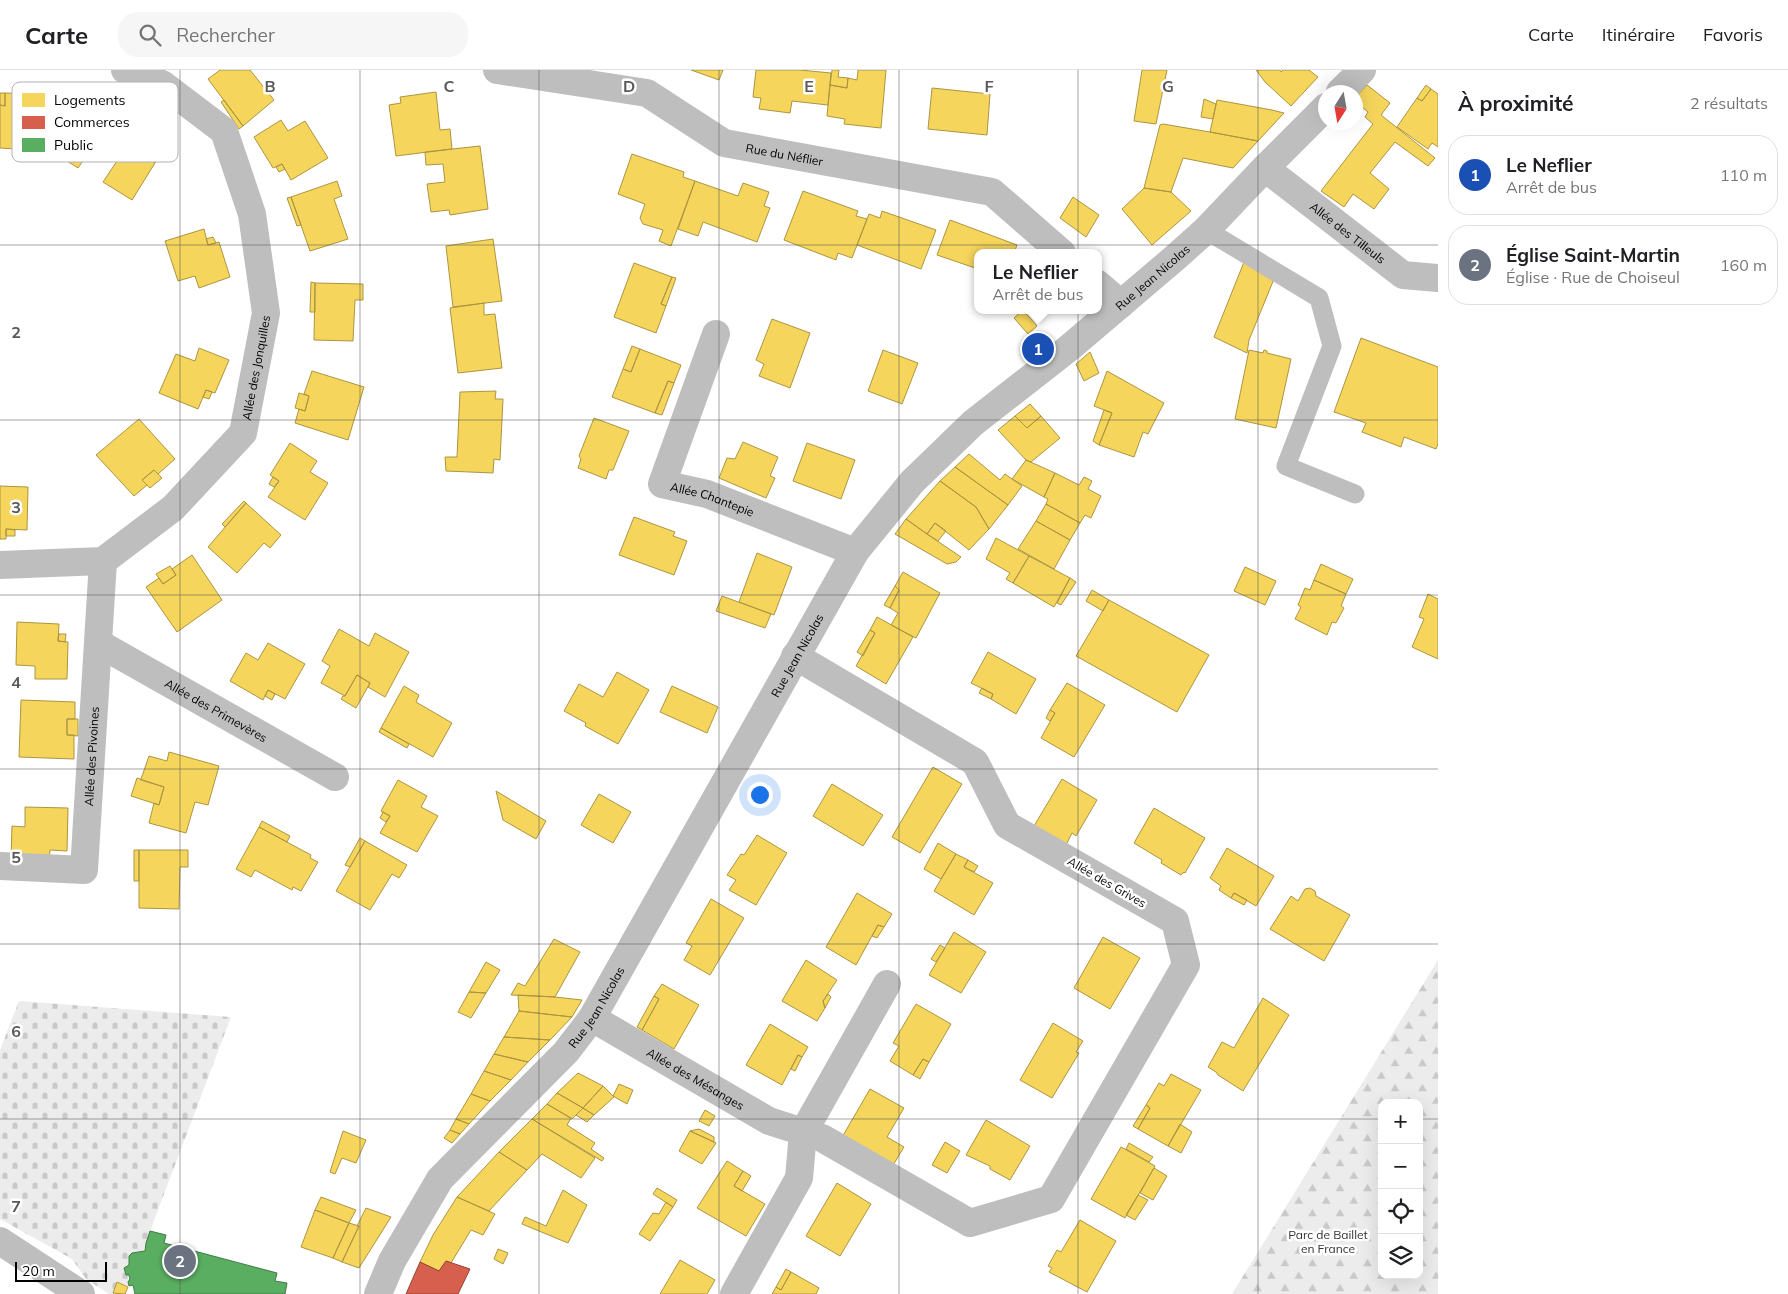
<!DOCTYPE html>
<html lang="fr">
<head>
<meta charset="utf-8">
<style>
  :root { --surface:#fff; --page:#f6f6f6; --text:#202124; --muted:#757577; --line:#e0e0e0; --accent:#595959 }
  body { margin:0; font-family:Mulish,sans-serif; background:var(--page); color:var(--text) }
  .controls { position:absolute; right:15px; bottom:15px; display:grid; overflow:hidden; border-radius:10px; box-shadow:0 5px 20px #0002 }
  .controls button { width:45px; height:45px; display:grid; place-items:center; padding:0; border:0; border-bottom:1px solid var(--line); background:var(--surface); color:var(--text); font:25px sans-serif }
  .compass { position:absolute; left:1318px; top:15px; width:45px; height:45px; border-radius:50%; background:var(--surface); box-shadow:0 5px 20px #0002; rotate:191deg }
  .scale { position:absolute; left:15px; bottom:12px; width:92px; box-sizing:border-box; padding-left:5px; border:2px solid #000; border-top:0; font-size:14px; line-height:18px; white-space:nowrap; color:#000; -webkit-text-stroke:4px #fff; paint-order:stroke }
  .you { position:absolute; left:759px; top:724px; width:18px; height:18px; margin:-12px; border:4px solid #fff; border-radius:50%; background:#1a73e8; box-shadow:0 0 0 8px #1a73e833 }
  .badge { display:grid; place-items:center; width:32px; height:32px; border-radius:50%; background:var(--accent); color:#fff; font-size:16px; font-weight:700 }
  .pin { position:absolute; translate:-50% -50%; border:2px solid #fff; box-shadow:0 1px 5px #0006 }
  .popup { position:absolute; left:974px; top:179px; width:128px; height:65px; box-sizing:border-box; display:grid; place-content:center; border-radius:10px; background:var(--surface); filter:drop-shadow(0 1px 4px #0005); font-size:16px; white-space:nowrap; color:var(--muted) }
  .popup b { font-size:19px; color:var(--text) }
  .popup::after { content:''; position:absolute; left:50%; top:100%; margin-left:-10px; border:10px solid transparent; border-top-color:var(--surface) }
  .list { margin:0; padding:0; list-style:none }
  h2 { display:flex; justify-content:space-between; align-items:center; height:65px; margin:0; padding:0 20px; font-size:21px }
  h2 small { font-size:16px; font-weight:400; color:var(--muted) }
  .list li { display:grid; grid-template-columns:32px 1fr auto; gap:15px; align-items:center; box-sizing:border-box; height:80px; margin:0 10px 10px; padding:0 10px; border:1px solid var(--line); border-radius:20px }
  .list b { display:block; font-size:19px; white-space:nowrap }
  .list p { margin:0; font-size:16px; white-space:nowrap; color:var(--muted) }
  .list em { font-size:16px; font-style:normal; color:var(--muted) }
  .icon { flex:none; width:28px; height:28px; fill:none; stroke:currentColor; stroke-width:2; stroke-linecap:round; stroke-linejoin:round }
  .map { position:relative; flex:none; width:1438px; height:1224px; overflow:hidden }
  header { display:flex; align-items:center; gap:30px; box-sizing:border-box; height:70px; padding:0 25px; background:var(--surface); border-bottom:1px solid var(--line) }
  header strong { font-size:24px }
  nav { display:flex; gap:28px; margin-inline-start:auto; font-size:18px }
  .search { width:350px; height:45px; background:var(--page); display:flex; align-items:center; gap:12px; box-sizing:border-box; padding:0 18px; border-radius:20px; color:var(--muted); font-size:19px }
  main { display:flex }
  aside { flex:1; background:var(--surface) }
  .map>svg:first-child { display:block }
  .forest { fill:url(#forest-firs); fill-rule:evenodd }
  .cemetery { fill:url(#cemetery-stones) }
  .homes { fill:#f6d55c; stroke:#ac9540 }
  .shops { fill:#d6604d; stroke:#964336 }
  .public { fill:#5aae61; stroke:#3f7a44 }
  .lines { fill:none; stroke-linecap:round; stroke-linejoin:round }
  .service { stroke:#bebebe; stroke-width:19 }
  .minor { stroke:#bebebe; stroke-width:28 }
  .tertiary { stroke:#bebebe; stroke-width:28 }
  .grid { fill:none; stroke:#595959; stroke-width:1; stroke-opacity:0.55 }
  .labels { text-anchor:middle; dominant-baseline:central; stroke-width:5; stroke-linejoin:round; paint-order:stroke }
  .street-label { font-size:12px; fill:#000; stroke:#fff }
  .park-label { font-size:12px; fill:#333; stroke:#fff }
  .key { fill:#fff; stroke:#b2b2b2; stroke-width:1 }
  .key-label { font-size:14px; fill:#000 }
  .grid-label { font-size:16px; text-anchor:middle; font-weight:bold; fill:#595959; stroke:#fff; stroke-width:5; stroke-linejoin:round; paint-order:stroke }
</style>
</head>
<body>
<header>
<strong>Carte</strong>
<div class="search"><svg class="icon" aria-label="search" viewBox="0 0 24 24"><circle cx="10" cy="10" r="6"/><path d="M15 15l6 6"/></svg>Rechercher</div>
<nav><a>Carte</a><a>Itinéraire</a><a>Favoris</a></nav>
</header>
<main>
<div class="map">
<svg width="1438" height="1224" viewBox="0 0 1438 1224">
  <defs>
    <pattern id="forest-firs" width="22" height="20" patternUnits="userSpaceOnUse" patternTransform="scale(1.25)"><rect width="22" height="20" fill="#ececec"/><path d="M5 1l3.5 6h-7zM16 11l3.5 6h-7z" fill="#c9c9c9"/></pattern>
    <pattern id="cemetery-stones" width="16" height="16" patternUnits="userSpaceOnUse" patternTransform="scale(1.25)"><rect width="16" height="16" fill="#ececec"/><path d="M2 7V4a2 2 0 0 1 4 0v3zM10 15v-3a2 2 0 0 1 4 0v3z" fill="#c9c9c9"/></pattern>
  </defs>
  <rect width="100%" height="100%" fill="#fff"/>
  <path class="forest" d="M1438 890V1224H1232ZM1382 1033H1419V1205H1382Z"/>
  <path class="cemetery" d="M19 931 231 947 150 1161 146 1173 145 1181 132 1183 129 1186V1195L124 1198 126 1205H129L130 1209 128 1212 129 1216 117 1213 113 1222 117 1224H109L86 1209 72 1189 0 1149V980Z"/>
  <path class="homes" d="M220 0H250L274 30 243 56 208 9Z
    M691 0H723L719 10Z
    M756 0H800L831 3 828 35 792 31 790 43 759 39 761 28 753 27Z
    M832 0H839L838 7 848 8 847 18 830 15Z
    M858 0H886L881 58 844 54 845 49 827 46 830 15 847 18 848 8 857 10Z
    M1142 0H1167L1156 54 1134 51Z
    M1256 0H1280L1281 2 1283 0H1309L1318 7 1291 36 1265 12Z
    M1367 15 1390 33 1381 45 1435 88 1428 96 1395 72 1370 103 1389 119 1374 139 1353 124 1344 137 1321 121 1373 54 1365 47 1368 42 1356 32V27Z
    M1426 15 1431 19 1422 31 1417 28Z
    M932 18 990 24 987 65 928 59Z
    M1431 19 1438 24V77L1432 73 1428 79 1397 57 1417 28 1422 31Z
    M436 22 440 60 450 59 452 79 396 86 389 35 401 33 400 27Z
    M0 23H5V36L0 35Z
    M5 23 33 24 32 53 18 52 16 79 0 78V35L5 36Z
    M1204 29 1216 34 1213 49 1201 47Z
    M78 30 97 42 89 53 71 42Z
    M224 30 243 56 239 59 221 32Z
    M1217 30 1272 40 1284 43 1258 71 1210 62Z
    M71 42 89 53 97 42 119 58 104 83 93 76 78 98 48 79Z
    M281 50 288 61 305 51 328 88 291 110 282 94 273 98 254 67Z
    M1163 54 1210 62 1258 71 1233 98 1183 88 1171 122 1144 118 1160 55Z
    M119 58 144 71 137 82 155 93 132 130 103 112 117 91 104 83Z
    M144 71 161 83 155 93 137 82Z
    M480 76 488 139 450 145 449 140 431 142 427 114 445 112 443 94 426 95 425 82Z
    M632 84 684 102 683 107 695 111 671 176 659 171 663 160 643 154 640 148 645 134 618 124Z
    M282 94 285 99 279 102 276 97Z
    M337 111 342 126 334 129 348 169 310 181 291 127Z
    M695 111 738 126 743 113 769 122 764 136 770 138 757 172 703 152 698 166 678 159Z
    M1144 118 1171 122 1191 141 1152 175 1122 139Z
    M803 121 858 141 856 146 867 149 852 188 838 183 836 190 784 170Z
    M291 127 301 155 297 156 287 128Z
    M1073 127 1099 145 1086 167 1060 148Z
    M882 141 936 160 921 199 857 175 869 144 880 148Z
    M950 150 1017 175 1014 183H978V199L937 185Z
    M204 159 208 175 219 172 230 207 199 218 195 206 178 211 165 171Z
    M213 167 216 173 208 175 206 169Z
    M493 169 502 231 453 237 446 176Z
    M1244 192 1274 209 1249 270 1247 283 1214 267Z
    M634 193 672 207 661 234 666 236 656 263 614 247Z
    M672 207 676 208 666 236 661 234Z
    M311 212 315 213V242H310Z
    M315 213 363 214V230H355L353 271 314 270Z
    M484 233V245L495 244 502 298 458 303 450 238Z
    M1023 240 1037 256 1028 264 1014 248Z
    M772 249 810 263 790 318 759 306 764 294 756 290Z
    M1361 268 1438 297V374L1436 379 1404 367 1401 377 1362 362 1366 353 1334 342Z
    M632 276 640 279 631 302 623 299Z
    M199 278 229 290 215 323 206 320 198 339 159 323 176 284 195 291Z
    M640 279 681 295 674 313 668 311 655 343 612 327 623 299 631 302Z
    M883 280 918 293 902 334 868 321Z
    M1249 280 1263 283 1264 280 1267 281V283L1291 289 1276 358 1235 349Z
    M1090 282 1099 303 1084 311 1076 294Z
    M312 301 364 317 348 370 295 353 299 339 305 341 309 326 304 324Z
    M1107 301 1164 333 1148 364 1143 362 1134 387 1099 375 1112 343 1094 336Z
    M668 311 674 313 662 345 655 343Z
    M206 320 212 322 209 329 203 327Z
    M496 321 495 329H503L500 390 494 389 493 403 446 401 445 387H457L460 322Z
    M299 323 309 326 305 341 295 338Z
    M1030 334 1041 346 1027 358 1015 346Z
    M1104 340 1112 343 1099 375 1093 371Z
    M1015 346 1027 358 1041 346 1060 368 1031 392 1026 390 998 360Z
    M594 348 629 361 613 400H609L606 409 578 398 581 389 579 386Z
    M139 349 175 389 158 404 154 400 142 410 147 415 134 426 96 385Z
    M743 372 778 387 770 406 775 408 766 428 719 408 727 388 735 389Z
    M290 373 317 391 310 402 328 413 305 450 268 427 279 411 270 405Z
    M807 373 855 390 841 429 793 411Z
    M969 384 1000 410 1005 404 1022 416 1008 435 955 397Z
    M1026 390 1055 403 1044 427 1012 409Z
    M955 397 1008 435 989 459 976 437 940 411Z
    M154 400 162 408 150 418 142 410Z
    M1055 403 1079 415 1084 407 1092 411 1088 419 1101 426 1091 448 1085 445 1080 453 1046 434 1048 429 1044 427Z
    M273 407 279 411 274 417 269 414Z
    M940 411 976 437 989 459 969 480 935 453 927 464 906 449Z
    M0 416 28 417 27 460 6 459V469H0Z
    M244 431 246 433 225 457 222 454Z
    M246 433 281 465 270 478 264 473 237 503 208 477Z
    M1046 434 1080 453 1070 470 1036 451Z
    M634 447 675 462 673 466 687 471 674 505 619 485Z
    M906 449 927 464 961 487 956 492 947 494 895 464Z
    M1036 451 1070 470 1054 499 1018 479Z
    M935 453 946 461 938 471 927 464Z
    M6 459 15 460V466H6Z
    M996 468 1029 486 1013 513 1006 509 1010 503 986 489Z
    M757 483 792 497 774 545 739 532Z
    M192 485 222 530 177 562 146 517 159 508 163 514 176 505 172 499Z
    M1029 486 1070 508 1054 537 1013 513Z
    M1321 494 1353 509 1346 524 1314 510Z
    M170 496 176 505 163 514 156 504Z
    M1245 497 1276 511 1265 535 1234 521Z
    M903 502 940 523 916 568 891 555 898 543 890 538 899 520 895 516Z
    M1070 508 1076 512 1061 535 1057 533Z
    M1314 510 1346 524 1341 536 1344 538 1336 553 1332 552 1327 565 1295 549 1301 537 1298 535 1305 518 1310 520Z
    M895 516 899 520 890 538 884 535Z
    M1092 520 1109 530 1103 541 1086 531Z
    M1428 524 1438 529V589L1412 577 1424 549 1419 547Z
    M722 526 771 544 765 558 716 541Z
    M1109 530 1209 585 1177 642 1076 586Z
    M877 547 913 567 886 614 856 596 875 563 870 560Z
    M17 552 59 554 58 571 68 572 67 609H35V596L16 595Z
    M339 559 369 576 375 563 409 582 385 627 368 617 370 613 357 605 345 626 321 613 330 596 322 591Z
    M870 560 875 563 863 586 857 582Z
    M59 564H66L65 572 58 571Z
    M268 573 305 594 285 629 268 620 263 630 230 611 246 583 258 590Z
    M988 582 1036 609 1016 644 991 629 993 624 971 613Z
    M617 602 649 620 618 674 585 656 586 653 564 641 579 614 603 627Z
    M357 605 370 613 356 638 341 629 343 626H345Z
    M1067 613 1105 635 1074 687 1041 668 1055 643 1050 640Z
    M404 616 419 625 416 632 452 653 433 687 381 658Z
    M672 616 718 637 707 663 660 642Z
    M982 618 993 624 991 629 979 623Z
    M268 620 275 624 272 630 265 626Z
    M21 630 75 632V649H67V665H74V689L19 687Z
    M1050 640 1055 643 1050 651 1046 648Z
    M67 649H78V666L67 665Z
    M381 658 409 674 407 678 379 662Z
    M169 682 219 696 208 735 195 732 186 763 149 753 154 733 159 735 164 717 141 710V709L149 686 167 691Z
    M933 697 962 714 920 783 892 767Z
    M137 708 164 717 159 735 131 726Z
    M1062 709 1097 730 1076 766 1072 763 1066 775 1034 756Z
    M398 710 427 726 421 737 438 746 417 782 380 763 390 746 381 741Z
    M832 714 883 745 863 776 813 746Z
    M496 721 546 751 536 769 503 750Z
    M599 724 631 742 613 773 581 755Z
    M25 737 68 738 67 781 50 780 49 792 11 789 12 756 25 757Z
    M1154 738 1205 768 1185 803 1184 802 1181 805 1161 793 1162 790 1134 773Z
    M383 742 390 746 386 752 380 748Z
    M262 751 290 766 287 772 259 757Z
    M259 757 311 785 310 788 318 792 301 821 293 817 292 820 255 800 251 807 236 799Z
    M757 765 787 783 756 835 729 820 736 810 727 805 741 784 744 785Z
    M360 768 365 771 350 797 345 795Z
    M365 771 407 795 399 808 392 804 370 840 336 821Z
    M938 773 956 784 941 809 924 799Z
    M1227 778 1274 806 1256 836 1234 823 1231 828 1219 820 1221 816 1210 808Z
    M134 780H139V811H134Z
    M139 780H188V797H180L179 839 139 838Z
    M956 784 968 790 964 797 993 813 974 845 934 821Z
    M968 790 978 796 974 802 964 797Z
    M1310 818 1315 821 1316 826 1350 845 1324 891 1270 859 1291 826 1298 831 1305 819Z
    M857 823 892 844 884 857 878 855 856 895 826 877Z
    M1234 823 1247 830 1244 835 1231 828Z
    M711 829 744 848 710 905 684 890 692 876 686 873Z
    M878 855 884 857 877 868 872 866Z
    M954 862 986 882 961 923 929 905Z
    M1103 867 1140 888 1110 939 1074 918Z
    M554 869 580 882 555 927 511 925 518 913 525 916Z
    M940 875 945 878 936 892 931 889Z
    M806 890 837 910 823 931 825 938 817 951 782 931Z
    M486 892 500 900 486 923 469 922Z
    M662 914 699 935 674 979 642 960 659 929 654 926Z
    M469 922 486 923 471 948 458 942Z
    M828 924 831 927 825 938 823 931Z
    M518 925 555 927 582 930 572 947 519 941Z
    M654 926 659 929 642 960 637 957Z
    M1263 928 1289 945 1243 1021 1218 1005 1216 1002 1208 997 1222 972 1234 978Z
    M916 934 951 954 929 992 923 989 913 1005 890 991 899 976 893 973Z
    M519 941 572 947 550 970 504 967Z
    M1053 953 1083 971 1076 982 1079 983 1052 1028 1020 1010Z
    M770 954 808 977 802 987 798 985 782 1015 746 995Z
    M504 967 550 970 528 992 494 984Z
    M494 984 528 992 511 1010 484 1001Z
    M798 985 802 987 795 1001 791 999Z
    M923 989 929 992 920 1009 913 1005Z
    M484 1001 511 1010 490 1031 471 1024Z
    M578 1003 603 1016 583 1038 557 1023Z
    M1171 1004 1201 1020 1168 1076 1138 1059 1150 1038 1146 1035 1159 1013 1164 1016Z
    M619 1014 633 1020 627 1034 613 1026Z
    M603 1016 614 1027 594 1045 583 1038Z
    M870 1019 904 1038 887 1067 904 1077 892 1097 841 1069Z
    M557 1023 583 1038 572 1049 547 1034Z
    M471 1024 490 1031 469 1054 456 1049Z
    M547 1034 571 1048 567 1055 595 1073 591 1079 604 1088 602 1091 532 1049Z
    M1146 1035 1150 1038 1138 1059 1133 1056Z
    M583 1038 594 1045 587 1052 576 1045Z
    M705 1040 715 1046 709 1056 699 1051Z
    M456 1049 469 1054 460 1064 450 1060Z
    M532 1049 595 1088 581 1108 542 1084 527 1100 499 1082Z
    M986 1050 1030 1076 1010 1110 990 1099V1096L966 1085Z
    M1180 1054 1192 1062 1181 1083 1168 1076Z
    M699 1059 714 1067V1072L690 1061Z
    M450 1060 460 1064 452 1073 444 1068Z
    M343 1061 366 1070 356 1093 342 1088 335 1104 330 1102Z
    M690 1061 716 1073 702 1094 679 1081Z
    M945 1072 960 1081 947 1103 932 1095Z
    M1129 1073 1153 1087 1149 1092 1126 1079Z
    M1121 1077 1155 1096 1125 1148 1091 1129Z
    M499 1082 527 1100 489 1141 457 1127Z
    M727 1091 743 1101 734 1116 765 1134 746 1166 697 1138Z
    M1154 1098 1167 1106 1153 1130 1140 1123Z
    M743 1101 751 1106 742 1121 734 1116Z
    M837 1113 871 1134 840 1186 806 1166Z
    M657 1118 677 1130 673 1137 653 1124Z
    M563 1120 587 1135 568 1173 522 1154 525 1147 546 1156Z
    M1138 1125 1148 1130 1135 1150 1126 1145Z
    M321 1127 356 1140 349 1153 315 1140Z
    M457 1127 495 1144 483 1165 471 1160 451 1193 446 1191 439 1201 420 1192 433 1165Z
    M666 1132 673 1137 650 1171 639 1164 653 1143 659 1144Z
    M366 1138 391 1147 359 1198 342 1192 359 1156H357Z
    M315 1140 349 1153 333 1188 301 1177Z
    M1080 1150 1116 1171 1087 1222 1049 1202 1052 1198 1048 1196 1057 1180 1061 1182Z
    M349 1153 359 1156 342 1192 333 1188Z
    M498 1179 508 1183 503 1194 494 1189Z
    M680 1190 715 1210 707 1224H660Z
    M786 1199 791 1202 781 1220 776 1217Z
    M791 1202 819 1218 816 1224H772L776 1217 781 1220Z
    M117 1212 128 1217 125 1224 113 1223Z"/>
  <path class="shops" d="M446 1191 470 1199 458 1224H406L420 1192 439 1201Z"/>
  <path class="public" d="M150 1161 166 1165 164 1173 277 1203 275 1211 287 1213 285 1224H135L133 1215 129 1216 128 1212 130 1209 129 1205H126L124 1198 129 1195V1186L132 1183 145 1181 146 1173Z"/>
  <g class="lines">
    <path class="service" d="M1206 160 1319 228 1332 276 1286 396 1355 424"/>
    <g class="minor">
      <path id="s1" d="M497 0 647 23 724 73 992 122 1062 183"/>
      <path id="s2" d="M1265 98 1403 205 1438 208"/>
      <path d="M1098 214 1121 234"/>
      <path id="s3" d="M716 264 662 414 707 424 855 482"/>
      <path id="s4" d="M0 495 103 491 173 438 243 363 266 243 252 144 224 61 162 14 125 0"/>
      <path id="s5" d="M98 573 335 707"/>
      <path id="s6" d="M0 796 84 800 103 491"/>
      <path id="s7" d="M592 948 769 1051 822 1068 970 1153 1051 1129 1186 895 1175 851 1007 755 975 692 795 586"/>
      <path d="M0 1171 81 1224"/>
      <path d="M734 1224 799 1108 803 1063 887 914"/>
    </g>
    <g class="tertiary">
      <path d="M1340 22 1362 0"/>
      <path id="s8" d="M378 1224 392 1191 440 1109 566 982 592 948 855 482 912 412 973 353 1069 278 1177 186 1206 160 1265 98 1326 37"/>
    </g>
  </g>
  <path class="grid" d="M180 0V1224M360 0V1224M539 0V1224M719 0V1224M899 0V1224M1078 0V1224M1258 0V1224M0 175H1438M0 350H1438M0 525H1438M0 699H1438M0 874H1438M0 1049H1382M1419 1049H1438"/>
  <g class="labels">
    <g class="street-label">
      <text stroke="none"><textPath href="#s1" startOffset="305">Rue du Néflier</textPath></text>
      <text stroke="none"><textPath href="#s2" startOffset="105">Allée des Tilleuls</textPath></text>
      <text stroke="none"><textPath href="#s8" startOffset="1294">Rue Jean Nicolas</textPath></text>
      <text stroke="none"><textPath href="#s4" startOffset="360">Allée des Jonquilles</textPath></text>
      <text stroke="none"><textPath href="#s3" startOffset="212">Allée Chantepie</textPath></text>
      <text stroke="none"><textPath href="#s8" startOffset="769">Rue Jean Nicolas</textPath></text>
      <text stroke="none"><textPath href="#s5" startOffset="136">Allée des Primevères</textPath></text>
      <text stroke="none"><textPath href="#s6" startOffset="198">Allée des Pivoines</textPath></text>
      <text transform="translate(1107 812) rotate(30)">Allée des Grives</text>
      <text stroke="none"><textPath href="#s8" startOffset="364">Rue Jean Nicolas</textPath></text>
      <text stroke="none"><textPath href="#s7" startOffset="120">Allée des Mésanges</textPath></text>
    </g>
    <g class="park-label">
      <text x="1328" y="1164">Parc de Baillet<tspan x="1328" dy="14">en France</tspan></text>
    </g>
  </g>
  <rect x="12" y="12" width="166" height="80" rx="8" class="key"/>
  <rect x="22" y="23" width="23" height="14" fill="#f6d55c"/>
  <rect x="22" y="46" width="23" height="13" fill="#d6604d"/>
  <rect x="22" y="68" width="23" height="14" fill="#5aae61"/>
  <g class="key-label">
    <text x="54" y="35">Logements</text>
    <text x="54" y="57">Commerces</text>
    <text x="54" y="80">Public</text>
  </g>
  <g class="grid-label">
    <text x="270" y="22">B</text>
    <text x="449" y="22">C</text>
    <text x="629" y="22">D</text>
    <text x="809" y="22">E</text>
    <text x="989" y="22">F</text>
    <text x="1168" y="22">G</text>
    <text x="16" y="268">2</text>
    <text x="16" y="443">3</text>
    <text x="16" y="618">4</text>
    <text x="16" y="793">5</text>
    <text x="16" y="967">6</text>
    <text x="16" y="1142">7</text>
  </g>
</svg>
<div class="controls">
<button>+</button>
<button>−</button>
<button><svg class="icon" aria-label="locate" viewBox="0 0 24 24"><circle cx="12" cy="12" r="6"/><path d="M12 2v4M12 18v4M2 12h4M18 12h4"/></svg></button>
<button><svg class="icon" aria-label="layers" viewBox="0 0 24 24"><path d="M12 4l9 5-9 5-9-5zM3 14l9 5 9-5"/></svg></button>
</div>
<svg class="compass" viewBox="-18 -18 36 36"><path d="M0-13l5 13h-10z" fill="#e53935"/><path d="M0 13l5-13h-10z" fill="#757577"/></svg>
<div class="scale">20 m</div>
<div class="you"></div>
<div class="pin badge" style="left:1038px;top:279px;background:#1a4fb4">1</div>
<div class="popup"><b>Le Neflier</b>Arrêt de bus</div>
<div class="pin badge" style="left:180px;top:1191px;background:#6b7280">2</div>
</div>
<aside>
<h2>À proximité<small>2 résultats</small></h2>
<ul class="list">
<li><span class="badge" style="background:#1a4fb4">1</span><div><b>Le Neflier</b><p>Arrêt de bus</p></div><em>110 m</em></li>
<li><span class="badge" style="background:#6b7280">2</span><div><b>Église Saint-Martin</b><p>Église · Rue de Choiseul</p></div><em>160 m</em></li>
</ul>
</aside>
</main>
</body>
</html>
